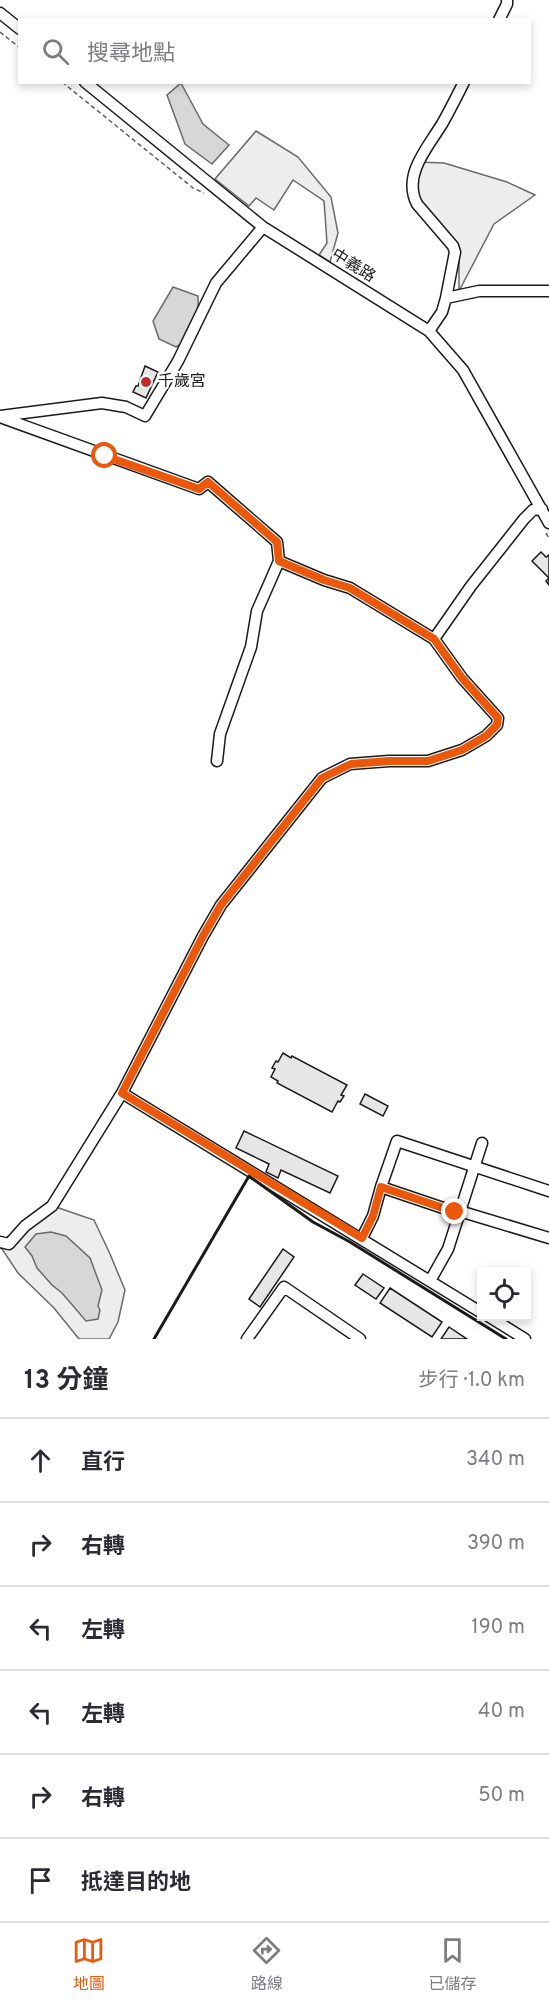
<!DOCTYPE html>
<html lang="zh-TW">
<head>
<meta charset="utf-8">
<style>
  :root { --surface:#fff; --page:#f7f7f7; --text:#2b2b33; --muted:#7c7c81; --line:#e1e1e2; --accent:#ea580c }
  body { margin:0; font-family:Overpass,"Noto Sans TC",sans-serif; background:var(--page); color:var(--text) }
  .controls { position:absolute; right:18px; bottom:18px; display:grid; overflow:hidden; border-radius:0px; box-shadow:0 3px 9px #0003 }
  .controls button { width:54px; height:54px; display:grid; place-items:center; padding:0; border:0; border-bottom:2px solid var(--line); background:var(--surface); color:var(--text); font:30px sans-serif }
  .stop { position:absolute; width:18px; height:18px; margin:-14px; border:4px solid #ea580c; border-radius:50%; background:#fff }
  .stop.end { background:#ea580c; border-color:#fff; box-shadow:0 2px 6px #0008 }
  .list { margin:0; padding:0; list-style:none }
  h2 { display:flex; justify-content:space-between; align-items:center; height:78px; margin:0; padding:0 24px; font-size:26px }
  h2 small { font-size:20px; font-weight:400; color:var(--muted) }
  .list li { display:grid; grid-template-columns:39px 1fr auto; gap:18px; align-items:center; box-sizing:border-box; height:84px; padding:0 24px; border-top:2px solid var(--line) }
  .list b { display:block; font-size:22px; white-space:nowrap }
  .list em { font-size:20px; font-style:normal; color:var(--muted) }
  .icon { flex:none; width:33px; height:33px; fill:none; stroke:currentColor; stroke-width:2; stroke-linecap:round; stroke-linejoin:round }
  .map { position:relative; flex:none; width:549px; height:1339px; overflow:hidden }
  .search { position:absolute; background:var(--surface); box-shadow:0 3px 9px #0003; left:18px; right:18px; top:18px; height:66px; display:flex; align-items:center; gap:15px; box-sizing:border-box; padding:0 21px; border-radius:0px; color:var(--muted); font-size:22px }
  .sheet { height:582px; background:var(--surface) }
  nav { display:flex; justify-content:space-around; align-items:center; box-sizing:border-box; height:84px; border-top:2px solid var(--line); background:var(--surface); font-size:16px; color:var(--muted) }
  nav a { display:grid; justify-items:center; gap:3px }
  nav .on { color:var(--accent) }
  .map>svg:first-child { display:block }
  .built { fill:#ededed; stroke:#6a6a6a; stroke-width:1.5 }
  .water { fill:#d7d7d7; stroke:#6a6a6a; stroke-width:1.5 }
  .building { fill:#e6e6e6; stroke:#1a1a1a; stroke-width:1.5 }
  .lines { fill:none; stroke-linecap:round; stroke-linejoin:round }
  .minor-casing { stroke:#1a1a1a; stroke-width:13 }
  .path { stroke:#5f5f5f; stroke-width:1.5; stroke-dasharray:4.5 3; stroke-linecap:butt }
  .minor { stroke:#fff; stroke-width:10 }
  .wall { stroke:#1a1a1a; stroke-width:3 }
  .route { stroke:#ea580c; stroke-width:8 }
  .poi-dot { fill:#c62828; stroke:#fff; stroke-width:2 }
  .labels { text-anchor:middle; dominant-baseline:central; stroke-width:4.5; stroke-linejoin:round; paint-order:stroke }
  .street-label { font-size:16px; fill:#1a1a1a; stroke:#fff }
  .poi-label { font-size:16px; fill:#1a1a1a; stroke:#fff; text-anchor:start }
</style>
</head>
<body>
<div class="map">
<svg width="549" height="1339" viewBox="0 0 549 1339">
  <rect width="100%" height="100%" fill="#fff"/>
  <path class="built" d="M256 131 298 157 331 197 338 233 330 262 319 255 327 243 324 201 293 180 274 210 256 198 249 206 215 179Z
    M417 162 444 163 507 182 535 195 494 224 459 291V250L411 197Z
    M53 1206 94 1220 110 1254 125 1290 118 1322 109 1339H79L54 1308 18 1273 0 1246V1242Z"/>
  <path class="water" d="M181 83 203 124 229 145 212 164 185 144 167 95Z
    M173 287 198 296C199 319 197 336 176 347L159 339 153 321Z
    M51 1232 66 1236 90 1258 102 1290 98 1306 100 1310 98 1319 86 1321 62 1293 52 1285 37 1268 32 1256 25 1247 36 1234Z"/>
  <path class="building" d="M145 366 158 372 146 398 133 392 136 386H138Z
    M541 552 546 557 549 555V585L546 581 549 578 532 561Z
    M283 1053 291 1058 292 1056 347 1085 341 1095 344 1096 340 1102 338 1101 332 1112 277 1083 278 1081 271 1077 275 1069 272 1068 276 1061 278 1062Z
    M365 1094 388 1106 383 1116 360 1104Z
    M244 1131 338 1176 330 1193 281 1170 278 1178 266 1172 269 1164 236 1148Z
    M283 1249 294 1257 260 1307 249 1299Z
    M363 1274 384 1288 376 1299 355 1285Z
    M390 1288 442 1322 432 1337 380 1303Z
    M449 1327 467 1339H441Z"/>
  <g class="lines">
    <defs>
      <path id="minor" d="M0 13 20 29
        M499 20 507 4V0
        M85 82 263 227 429 331 463 370 549 523
        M446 298 455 252 453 246 417 204C402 175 428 147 442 124 450 110 457 96 464 82
        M429 331 442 312 446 298 479 291H549
        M0 416 102 403 126 407 145 416 178 361 216 283 263 227
        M0 417 199 489 208 482 277 542 279 561 257 611 251 647 220 734 217 761
        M279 561 324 580 350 588 434 639
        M122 1093 482 1313
        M381 1187 455 1212 466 1213 549 1238
        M362 1238 373 1216 381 1187 397 1141 549 1191
        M0 1242 9 1244 25 1226 52 1206 122 1093 203 936 221 905 322 778 350 764 389 761H428L462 750 486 736 497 725 498 718 462 678 434 639 471 586 524 519 533 510 542 509
        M430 1281 448 1249 482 1143
        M488 1316 525 1339
        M247 1339 284 1287 360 1339"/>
    </defs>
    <use href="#minor" class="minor-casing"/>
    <path class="path" d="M0 32 20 48
      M62 82 193 188 204 193
      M546 533 549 538"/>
    <use href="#minor" class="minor"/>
    <path class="wall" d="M154 1339 249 1176 313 1222 350 1242 506 1339"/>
  </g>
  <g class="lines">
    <path class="route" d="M105 456 199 489 208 482 277 542 279 561 324 580 350 588 434 639 462 678 498 718 497 725 486 736 462 750 428 761H389L351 764 322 778 221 905 203 936 122 1093 362 1238 373 1216 381 1187 455 1212"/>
  </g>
  <circle class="poi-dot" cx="146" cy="382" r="6"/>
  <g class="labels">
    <g class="street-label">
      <text transform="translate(353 266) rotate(32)">中義路</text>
    </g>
    <g class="poi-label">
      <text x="158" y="382">千歲宮</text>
    </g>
  </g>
</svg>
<div class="controls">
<button><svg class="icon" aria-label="locate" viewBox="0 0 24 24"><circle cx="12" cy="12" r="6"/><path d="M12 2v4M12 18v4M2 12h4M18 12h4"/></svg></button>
</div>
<div class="stop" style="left:105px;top:456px"></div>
<div class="stop end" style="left:455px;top:1212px"></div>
<div class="search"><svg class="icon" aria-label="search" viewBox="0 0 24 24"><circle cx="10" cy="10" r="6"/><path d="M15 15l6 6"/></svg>搜尋地點</div>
</div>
<section class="sheet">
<h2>13 分鐘<small>步行 · 1.0 km</small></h2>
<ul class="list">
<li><svg class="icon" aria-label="ahead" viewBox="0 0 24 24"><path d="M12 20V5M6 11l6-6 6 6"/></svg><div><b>直行</b></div><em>340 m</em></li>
<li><svg class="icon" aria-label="right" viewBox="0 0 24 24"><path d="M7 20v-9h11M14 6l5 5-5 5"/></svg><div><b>右轉</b></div><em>390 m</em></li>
<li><svg class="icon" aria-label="left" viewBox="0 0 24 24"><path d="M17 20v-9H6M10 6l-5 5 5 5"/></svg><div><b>左轉</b></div><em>190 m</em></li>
<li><svg class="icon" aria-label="left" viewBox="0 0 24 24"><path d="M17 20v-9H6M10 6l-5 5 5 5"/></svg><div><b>左轉</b></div><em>40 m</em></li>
<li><svg class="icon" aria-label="right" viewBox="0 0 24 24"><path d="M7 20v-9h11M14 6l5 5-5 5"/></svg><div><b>右轉</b></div><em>50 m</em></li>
<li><svg class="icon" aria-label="arrive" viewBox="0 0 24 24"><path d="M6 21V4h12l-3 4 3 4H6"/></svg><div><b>抵達目的地</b></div></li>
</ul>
</section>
<nav>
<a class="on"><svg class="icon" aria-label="map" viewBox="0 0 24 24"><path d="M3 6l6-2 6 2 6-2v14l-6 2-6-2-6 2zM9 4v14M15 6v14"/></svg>地圖</a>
<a><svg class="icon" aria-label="directions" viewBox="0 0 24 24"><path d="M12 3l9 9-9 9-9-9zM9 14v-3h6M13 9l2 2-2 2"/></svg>路線</a>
<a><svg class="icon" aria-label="saved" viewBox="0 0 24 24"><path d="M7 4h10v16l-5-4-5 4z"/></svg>已儲存</a>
</nav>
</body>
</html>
